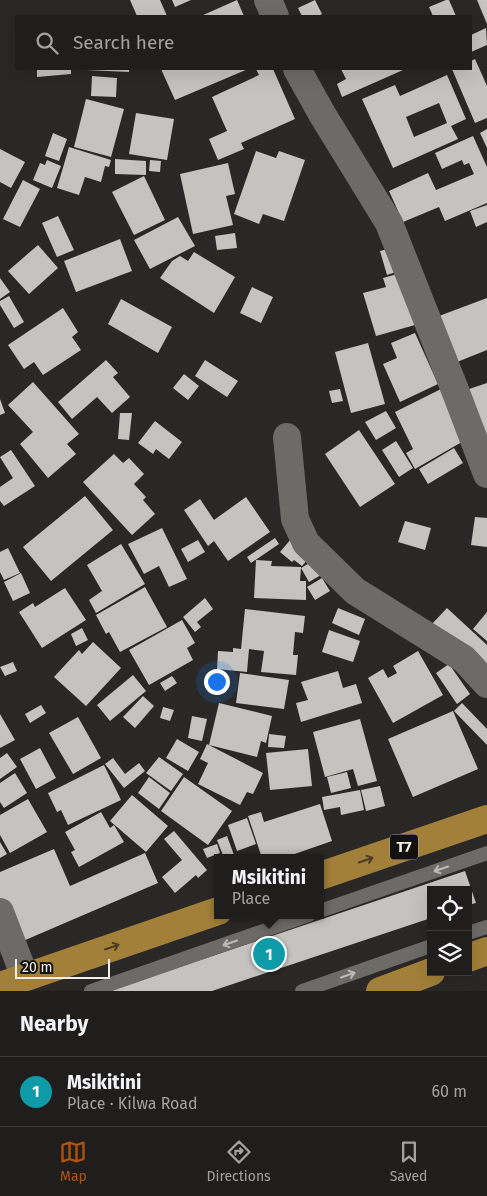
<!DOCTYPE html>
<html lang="en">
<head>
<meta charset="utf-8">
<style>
  :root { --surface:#201e1c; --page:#282725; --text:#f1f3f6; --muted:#a2a2a3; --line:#3d3c3b; --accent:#b45309 }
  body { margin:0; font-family:"Fira Sans",sans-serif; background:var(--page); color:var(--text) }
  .controls { position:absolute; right:15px; bottom:15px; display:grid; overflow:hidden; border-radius:0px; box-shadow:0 5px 20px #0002 }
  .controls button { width:45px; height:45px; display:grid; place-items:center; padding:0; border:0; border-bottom:1px solid var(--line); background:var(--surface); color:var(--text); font:25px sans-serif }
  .scale { position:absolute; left:15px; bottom:12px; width:95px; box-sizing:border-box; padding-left:5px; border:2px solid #efeeec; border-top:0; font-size:14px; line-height:18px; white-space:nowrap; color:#efeeec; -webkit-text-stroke:4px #121110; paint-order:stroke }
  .you { position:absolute; left:216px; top:681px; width:18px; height:18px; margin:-12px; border:4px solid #fff; border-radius:50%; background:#1a73e8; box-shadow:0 0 0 8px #1a73e833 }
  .badge { display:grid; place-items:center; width:32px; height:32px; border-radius:50%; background:var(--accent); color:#fff; font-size:16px; font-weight:700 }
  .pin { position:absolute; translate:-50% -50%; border:2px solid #fff; box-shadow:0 1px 5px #0006 }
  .popup { position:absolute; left:214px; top:854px; width:110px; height:65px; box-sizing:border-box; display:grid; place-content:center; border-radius:0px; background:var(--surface); filter:drop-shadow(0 1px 4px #0005); font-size:16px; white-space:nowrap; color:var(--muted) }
  .popup b { font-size:19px; color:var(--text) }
  .popup::after { content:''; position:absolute; left:50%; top:100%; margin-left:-10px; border:10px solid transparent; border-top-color:var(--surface) }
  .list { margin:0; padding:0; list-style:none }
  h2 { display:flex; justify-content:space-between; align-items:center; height:65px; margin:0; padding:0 20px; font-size:21px }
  h2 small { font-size:16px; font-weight:400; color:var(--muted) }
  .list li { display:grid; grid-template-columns:32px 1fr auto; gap:15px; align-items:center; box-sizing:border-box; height:70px; padding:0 20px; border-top:1px solid var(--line) }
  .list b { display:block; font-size:19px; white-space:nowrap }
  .list p { margin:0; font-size:16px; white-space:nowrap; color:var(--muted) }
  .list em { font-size:16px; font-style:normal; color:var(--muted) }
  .icon { flex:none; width:28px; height:28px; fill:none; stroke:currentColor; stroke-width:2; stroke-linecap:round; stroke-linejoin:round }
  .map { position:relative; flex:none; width:487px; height:991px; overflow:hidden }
  .search { position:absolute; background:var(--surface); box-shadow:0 5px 20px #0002; left:15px; right:15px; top:15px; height:55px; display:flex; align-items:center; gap:12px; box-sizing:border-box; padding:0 18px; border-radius:0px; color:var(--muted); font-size:19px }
  .sheet { height:135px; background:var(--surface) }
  nav { display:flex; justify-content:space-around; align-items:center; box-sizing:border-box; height:70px; border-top:1px solid var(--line); background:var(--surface); font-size:14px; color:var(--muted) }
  nav a { display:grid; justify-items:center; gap:2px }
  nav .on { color:var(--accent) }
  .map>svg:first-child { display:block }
  .building { fill:#c4c3c0; fill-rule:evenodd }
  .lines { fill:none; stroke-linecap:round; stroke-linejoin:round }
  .service { stroke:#6c6b68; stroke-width:14 }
  .minor { stroke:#6c6b68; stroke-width:28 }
  .trunk { stroke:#a3803a; stroke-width:28 }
  .oneway { stroke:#4c3d21 }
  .oneway2 { stroke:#bbbab7 }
  .labels { text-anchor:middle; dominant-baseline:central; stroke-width:5; stroke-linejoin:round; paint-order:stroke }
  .shield { fill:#121110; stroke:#adacaa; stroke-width:1 }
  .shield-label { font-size:15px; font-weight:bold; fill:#efeeec }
</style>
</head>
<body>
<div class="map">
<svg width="487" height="991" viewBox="0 0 487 991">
  <rect width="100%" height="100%" fill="#2a2826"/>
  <path class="building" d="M130 0H160L167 16H137Z
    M172 0H191L175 7Z
    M237 0 244 16H201Z
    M315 0 322 14 318 16H302L298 8Z
    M446 0H449L456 16H433L429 7Z
    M477 0H487V24Z
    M486 28 487 45 471 52V35Z
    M475 59 487 86V118L475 123 452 69H471V61Z
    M37 69H71V74L37 77Z
    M86 69H129V72L86 70Z
    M161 69 189 70 248 69 175 100Z
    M256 69H273L295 119 241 143 244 149 218 160 209 139 227 131 212 97 259 75Z
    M341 69H402L403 70 342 97 337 84 346 79Z
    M447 75 466 119 451 126 458 139 393 168 362 99 395 85 400 96ZM439 103 447 123 414 137 406 117Z
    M92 76 117 78 116 97 91 96Z
    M86 99 124 109 111 157 74 147Z
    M136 113 174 119 167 160 129 154Z
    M487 129V148L480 133Z
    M53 133 67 139 59 161 45 156Z
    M473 136 487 167V203L445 221 439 207 403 222 389 191 428 173 436 190 474 174 469 163 464 165 462 160 442 169 435 153Z
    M69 147 111 160 109 167 105 166 101 182 85 177 79 195 57 188Z
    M0 149 25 162 11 188 0 182Z
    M256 151 276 158 279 151 305 160 284 221 263 214 259 224 234 214Z
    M115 159 146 161V175L115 174Z
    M47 160 61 166 52 188 33 180 40 163 45 165Z
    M150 160 161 161 160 172 149 171Z
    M228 163 235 194 226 196 233 225 193 234 180 174Z
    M144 176 165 220 134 235 112 192Z
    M23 180 40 189 20 227 3 219Z
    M487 205V222L476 227 470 211Z
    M58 216 74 250 57 257 42 223Z
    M178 217 195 246 150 269 134 240Z
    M235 233 237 248 217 250 215 236Z
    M120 239 132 271 76 292 64 261Z
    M38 245 58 268 29 294 8 271Z
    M392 248 399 271 387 275 380 251Z
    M194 252 235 277 214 313 160 278 172 261 180 256 188 261Z
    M401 273 415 325 376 336 363 293 386 287 383 278Z
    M0 278 10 292 0 299Z
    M252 287 273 297 261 323 240 313Z
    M9 296 24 322 14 328 0 305V301Z
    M487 298V350L457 362 439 316Z
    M121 299 172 327 158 353 108 324Z
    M63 308 78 332 72 337 81 350 43 375 34 362 24 369 8 345Z
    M415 333 438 384 400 402 383 364 397 358 391 343Z
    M368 343 385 404 351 413 335 352Z
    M106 360 118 373 113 377 130 397 112 413 97 397 72 419 58 402Z
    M205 360 238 381 227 397 195 376Z
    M184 374 199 386 188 400 173 388Z
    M33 382 79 434 67 444 76 454 48 478 20 444 33 432 8 405Z
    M487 383V445L466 390Z
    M443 388 467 439 415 469 406 453 413 449 395 412Z
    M340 389 343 401 332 403 329 391Z
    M0 399 5 413 0 415Z
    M386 411 396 428 376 440 365 422Z
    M120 413H132L129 440 118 439Z
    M155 421 182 442 169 459 156 449 153 454 138 443Z
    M359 430 395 484 360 507 325 454Z
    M396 441 413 468 399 477 382 450Z
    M454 448 463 463 428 484 419 469Z
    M11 450 35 486 4 506 0 501V487L13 478 0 457Z
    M114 454 123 463 129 458 144 474 134 484 146 497 143 500 155 514 132 535 83 482Z
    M85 496 113 530 51 581 23 547Z
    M246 497 270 532 228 561 214 541 208 546 184 510 200 499 214 520Z
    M475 517 487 518V547L471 545Z
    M405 521 431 528 425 550 398 542Z
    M162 528 187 579 169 587 159 566 144 574 128 544Z
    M275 538 279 544 251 563 247 557Z
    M291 539 309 558 302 566 294 560 292 562 280 552Z
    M198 540 205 552 188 562 181 549Z
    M121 544 145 584 96 613 89 600 102 591 87 565Z
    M8 548 20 573 4 580 0 572V552Z
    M256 560 272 561 271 566 301 567 300 581H306V600L254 598Z
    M313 561 321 575 309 582 301 568Z
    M21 573 30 593 13 601 4 582Z
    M322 578 330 591 315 600 307 587Z
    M145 587 167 627 120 652 109 632 106 634 96 615Z
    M65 588 86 620 42 648 19 612 33 603 35 607Z
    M205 598 213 609 197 622 201 627 195 632 183 617Z
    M338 608 365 619 359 635 332 623Z
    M447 608 487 645V675L432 624Z
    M245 609 305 616 303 633 295 632 293 655H298L296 675 261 672 264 651 249 649 247 672 217 669 218 651 233 652V648L241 649Z
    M487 612V641L473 629Z
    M182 620 195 643 187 648 193 660 149 685 129 650Z
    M82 628 88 640 76 646 71 634Z
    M329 630 360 641 353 662 322 652Z
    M93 642 121 668 86 706 54 677 79 650 82 654Z
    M418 651 443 695 393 723 368 678 383 669 388 678 397 673 393 666Z
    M13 662 17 671 5 676 0 667Z
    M449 664 470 694 457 704 436 673Z
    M338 671 343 688 356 684 362 703 301 722 296 703 308 700 301 682Z
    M240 673 289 680 284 709 236 703Z
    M133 675 146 691 110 721 97 705Z
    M172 676 177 683 165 691 160 683Z
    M143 696 154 706 135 728 123 717Z
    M219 703 272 716 266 743 261 741 257 757 209 745Z
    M462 703 487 729V745L454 711Z
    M41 705 46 713 30 723 25 714Z
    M163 707 174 710 170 721 160 718Z
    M453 711 478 769 413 797 388 739Z
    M0 714 15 740 0 748Z
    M192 716 207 719 202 741 188 738Z
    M78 717 101 758 73 774 49 733Z
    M360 719 377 781 358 786 353 769 325 777 313 732Z
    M269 734 286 736 284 748 268 747Z
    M177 739 199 752 188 771 166 758Z
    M207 744 263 773 253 794 247 792 240 805 198 784 208 763 200 759Z
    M40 748 56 778 36 789 20 759Z
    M308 749 312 786 270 790 266 753Z
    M7 753 17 767 0 779V758Z
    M159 757 183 774 171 791 146 773Z
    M113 758 125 774 139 763 145 771 124 788 105 764Z
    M104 765 121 800 68 825 61 810 57 812 48 793Z
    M347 772 351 788 331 793 327 777Z
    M15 773 27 793 4 808 0 802V783Z
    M149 777 170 793 159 809 138 793Z
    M184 777 232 811 208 845 161 811Z
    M380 786 385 806 366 811 361 790Z
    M360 790 364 810 341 815 340 807 324 810 322 797Z
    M132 795 168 826 146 852 110 821Z
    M28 799 47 832 10 853 0 835V815Z
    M320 804 332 841 283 858H262L248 816 261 812 264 822Z
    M101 812 110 828 114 825 124 842 79 867 71 852 75 850 65 832Z
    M247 818 256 844 237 851 228 825Z
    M174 831 207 870 198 878 196 875 175 893 162 877 182 860 164 839Z
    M227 836 234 855 224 858 217 840Z
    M0 842 7 854 0 858Z
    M217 844 220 853 207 858 203 849Z
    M54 849 70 886 145 853 158 883 16 944 0 907V872Z
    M465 871 476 903 468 905V890H431V918L212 991H108Z"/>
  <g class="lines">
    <path class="service" d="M320 911 487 853
      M468 933 487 927
      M91 991 309 915
      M302 991 431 946"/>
    <path class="minor" d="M268 0 275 16
      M297 69 322 114 389 223 455 390 487 474
      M287 437 295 519 306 543 355 591 464 659 487 684
      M0 912 25 977"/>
    <path class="trunk" d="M320 876 487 819
      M468 958 487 951
      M0 986 218 911
      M380 991 431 972"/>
  </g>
  <defs><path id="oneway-shaft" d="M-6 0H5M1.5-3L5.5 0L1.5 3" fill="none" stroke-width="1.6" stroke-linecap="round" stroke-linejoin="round" transform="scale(1.25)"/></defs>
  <g class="oneway">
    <use href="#oneway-shaft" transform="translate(366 860) rotate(-19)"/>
    <use href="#oneway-shaft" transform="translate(112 947) rotate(-19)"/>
  </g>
  <g class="oneway2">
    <use href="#oneway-shaft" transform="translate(441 869) rotate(161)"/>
    <use href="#oneway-shaft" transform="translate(230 943) rotate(161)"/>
    <use href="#oneway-shaft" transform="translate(348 975) rotate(-19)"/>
  </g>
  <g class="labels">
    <rect class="shield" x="390" y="834.5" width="28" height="25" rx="4"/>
    <g class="shield-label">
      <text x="404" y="847">T7</text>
    </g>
  </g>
</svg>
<div class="controls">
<button><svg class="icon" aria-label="locate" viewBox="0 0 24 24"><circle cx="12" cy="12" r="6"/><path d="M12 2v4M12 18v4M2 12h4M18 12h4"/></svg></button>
<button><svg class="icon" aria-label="layers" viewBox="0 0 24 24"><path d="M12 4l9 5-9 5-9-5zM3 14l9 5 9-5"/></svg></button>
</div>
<div class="scale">20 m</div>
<div class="you"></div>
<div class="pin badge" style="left:269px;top:954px;background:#0f9aa8">1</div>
<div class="popup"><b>Msikitini</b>Place</div>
<div class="search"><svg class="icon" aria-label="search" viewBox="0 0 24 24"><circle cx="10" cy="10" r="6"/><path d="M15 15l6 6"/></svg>Search here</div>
</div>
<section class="sheet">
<h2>Nearby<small></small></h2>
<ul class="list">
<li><span class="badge" style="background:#0f9aa8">1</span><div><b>Msikitini</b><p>Place · Kilwa Road</p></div><em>60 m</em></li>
</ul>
</section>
<nav>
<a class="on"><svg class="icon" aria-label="map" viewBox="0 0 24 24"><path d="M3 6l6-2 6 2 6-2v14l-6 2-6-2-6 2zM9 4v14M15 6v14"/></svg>Map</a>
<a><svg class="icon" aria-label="directions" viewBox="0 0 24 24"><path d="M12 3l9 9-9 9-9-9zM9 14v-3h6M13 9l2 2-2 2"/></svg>Directions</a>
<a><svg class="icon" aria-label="saved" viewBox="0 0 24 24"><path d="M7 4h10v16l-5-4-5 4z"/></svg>Saved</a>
</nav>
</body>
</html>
